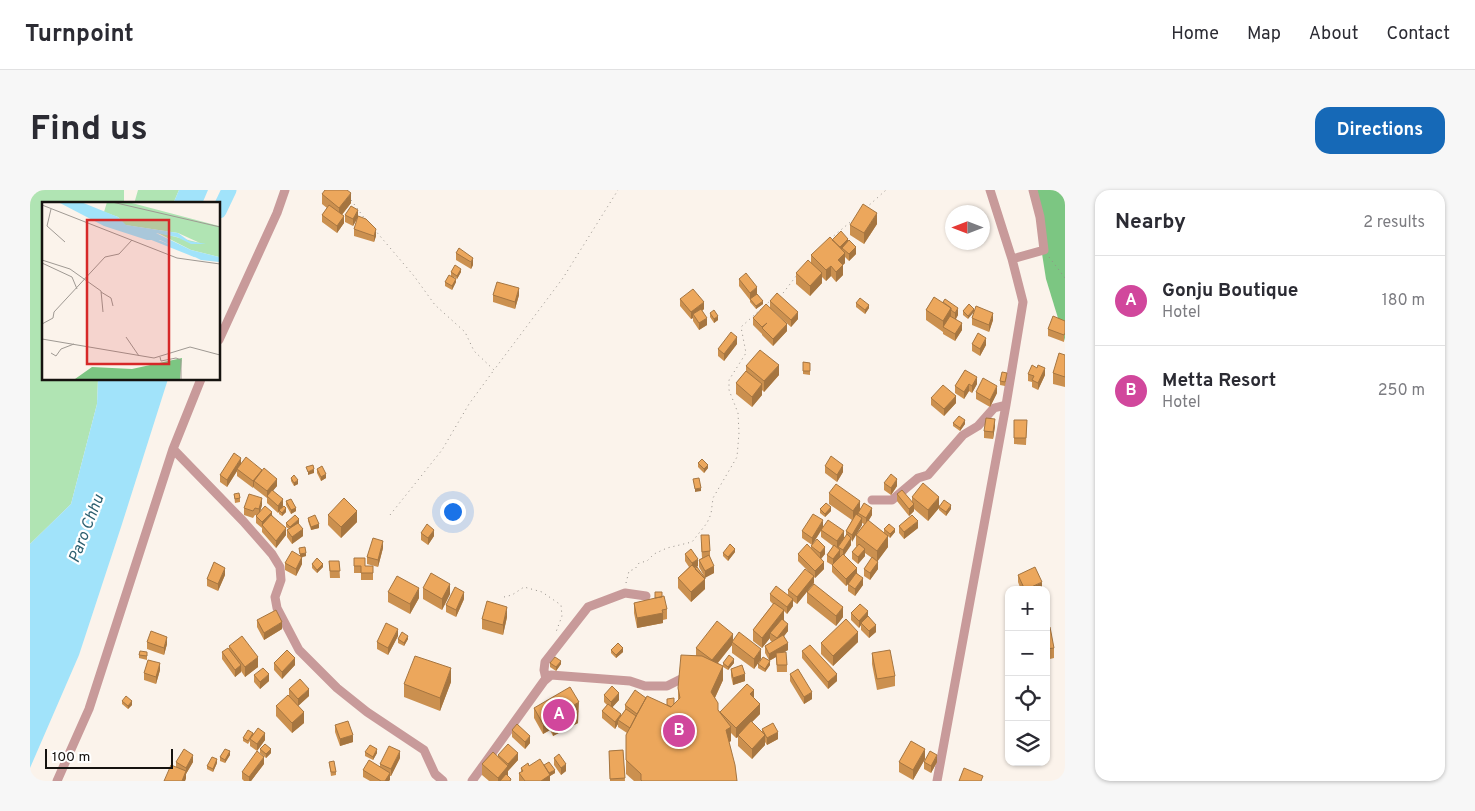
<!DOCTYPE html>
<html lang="en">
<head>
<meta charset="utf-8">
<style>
  :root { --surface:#fff; --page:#f7f7f7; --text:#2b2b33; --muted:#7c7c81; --line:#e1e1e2; --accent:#1669b7 }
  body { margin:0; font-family:Overpass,sans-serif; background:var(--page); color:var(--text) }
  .controls { position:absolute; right:15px; bottom:15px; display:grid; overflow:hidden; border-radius:10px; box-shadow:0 1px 4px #0004 }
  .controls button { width:45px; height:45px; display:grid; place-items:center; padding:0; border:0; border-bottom:1px solid var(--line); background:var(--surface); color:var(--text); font:25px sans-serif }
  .compass { position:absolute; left:915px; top:15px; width:45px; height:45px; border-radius:50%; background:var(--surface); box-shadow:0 1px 4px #0004; rotate:270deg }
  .scale { position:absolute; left:15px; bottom:12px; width:128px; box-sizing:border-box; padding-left:5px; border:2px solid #15120f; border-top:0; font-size:14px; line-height:18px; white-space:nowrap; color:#15120f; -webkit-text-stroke:4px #fff; paint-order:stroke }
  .you { position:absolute; left:422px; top:321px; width:18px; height:18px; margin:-12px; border:4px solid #fff; border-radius:50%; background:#1a73e8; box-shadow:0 0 0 8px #1a73e833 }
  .badge { display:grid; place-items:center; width:32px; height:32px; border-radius:50%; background:var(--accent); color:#fff; font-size:16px; font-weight:700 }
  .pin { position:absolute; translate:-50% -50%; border:2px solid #fff; box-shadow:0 1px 5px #0006 }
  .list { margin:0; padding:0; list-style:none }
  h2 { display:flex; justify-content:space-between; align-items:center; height:65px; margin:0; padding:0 20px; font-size:21px }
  h2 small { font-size:16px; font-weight:400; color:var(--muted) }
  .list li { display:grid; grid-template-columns:32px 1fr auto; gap:15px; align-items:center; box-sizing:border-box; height:90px; padding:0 20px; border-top:1px solid var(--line) }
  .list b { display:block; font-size:19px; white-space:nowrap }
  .list p { margin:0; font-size:16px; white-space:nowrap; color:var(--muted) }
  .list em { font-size:16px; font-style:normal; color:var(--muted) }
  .icon { flex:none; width:28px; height:28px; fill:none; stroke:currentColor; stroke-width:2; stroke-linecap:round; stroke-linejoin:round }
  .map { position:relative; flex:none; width:1035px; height:591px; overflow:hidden; border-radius:15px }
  header { display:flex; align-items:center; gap:30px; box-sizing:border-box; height:70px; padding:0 25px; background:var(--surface); border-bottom:1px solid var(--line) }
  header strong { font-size:24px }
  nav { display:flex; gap:28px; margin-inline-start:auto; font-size:18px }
  .intro { display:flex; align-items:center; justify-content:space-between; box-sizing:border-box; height:120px; padding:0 30px }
  h1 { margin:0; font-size:35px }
  .button { padding:12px 22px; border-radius:15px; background:var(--accent); color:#fff; font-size:18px; font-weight:700 }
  main { display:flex; gap:30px; padding:0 30px }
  aside { flex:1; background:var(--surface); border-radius:15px; box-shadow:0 1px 4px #0004 }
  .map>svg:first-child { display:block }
  .green { fill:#b0e4b3 }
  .forest { fill:#7cc682 }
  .water { fill:#a1e3fa }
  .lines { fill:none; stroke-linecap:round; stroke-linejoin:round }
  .river { stroke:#a1e3fa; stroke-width:15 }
  .path { stroke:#948f89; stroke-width:1; stroke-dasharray:1 4; stroke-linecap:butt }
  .minor { stroke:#c89a9a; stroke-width:9 }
  .wall { fill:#cb904f }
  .shaded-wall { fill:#a57540 }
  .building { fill:#eca75c; stroke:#a57540 }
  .labels { text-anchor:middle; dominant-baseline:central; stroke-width:4.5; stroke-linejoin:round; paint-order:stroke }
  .water-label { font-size:16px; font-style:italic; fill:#2b5f6f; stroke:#fff }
  .inset-river { fill:none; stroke:#a1e3fa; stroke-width:2.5 }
  .inset-road { fill:none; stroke:#9f9993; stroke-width:1 }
  .view { fill:#d62828; fill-opacity:0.15; stroke:#d62828; stroke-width:2.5 }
  .inset-edge { fill:none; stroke:#15120f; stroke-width:2.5 }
</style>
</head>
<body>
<header>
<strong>Turnpoint</strong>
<nav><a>Home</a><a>Map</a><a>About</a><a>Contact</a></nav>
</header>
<div class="intro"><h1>Find us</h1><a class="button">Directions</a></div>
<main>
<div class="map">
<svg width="1035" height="591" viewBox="0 0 1035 591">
  <rect width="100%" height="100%" fill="#fbf3eb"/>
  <path class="green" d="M0 0H94V14H14V189H68L67 214 41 314 0 354Z
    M108 0H149L143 14H104Z"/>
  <path class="forest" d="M1002 0H1035V151L1016 89Z"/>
  <path class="water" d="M149 0H178L172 14H143Z
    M68 189H138L92 334 49 465 0 578V354L41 314 67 214Z"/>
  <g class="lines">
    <path class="river" d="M189 21 199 0"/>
    <path class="path" d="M321 10 335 29
      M836 18 856 0
      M344 39 384 86 405 115 435 142 444 161 464 180 533 88 588 0
      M800 49 824 29
      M1019 67 1035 88
      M750 107 767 85
      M360 325 412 260 439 214 464 180
      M596 393 599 381 605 379 609 373 617 371 624 364 637 358 662 352 677 333 681 324 683 308 707 267 709 243 708 223 699 200V190L716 163 711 137 740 111
      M474 407 482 405 494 397 512 402 531 415 532 426 526 442"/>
    <path class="minor" d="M982 69 1014 60 1010 27 1003 0
      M189 150 247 23 255 0
      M143 259 213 331 242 364 250 377 251 390 245 407 247 418 269 460 307 498 337 522 394 560 405 584 413 591
      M842 310H862L888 288 898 285 933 245 948 236 964 218 976 215
      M516 489 514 480 515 472 558 417 595 403 616 406
      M27 591 59 519 143 259 171 189
      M442 591 514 491 521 485 600 491 615 496H637L657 486
      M907 591 976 215 993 112 982 69 960 0"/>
  </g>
  <path class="wall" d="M292 4 321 13 312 25 314 33 307 43 292 32V25L297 18 292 14Z
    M315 25 328 27 323 36 315 32Z
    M847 34 834 54 820 45V35Z
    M324 39 346 46 344 52 324 46Z
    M802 50 818 51 826 64 819 71 815 67V73L813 75V85L806 92 801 86 796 91 792 87V93L780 106 766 94V83L781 73V65Z
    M429 58 443 75 441 79 426 70V63Z
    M421 82H431L427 89 424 87 426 92 422 100 415 96V92L421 86Z
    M709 89 727 104 733 114 726 119 720 112V110L709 96Z
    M463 105H489L485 119 463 112Z
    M904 107 928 125 926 129 932 140 925 151 913 144V141V142L896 130V120Z
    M650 109 674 119 672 121 677 135 669 140 663 131V128L661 129 650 116Z
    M740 111 768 129 761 137 740 118Z
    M826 113 839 118 835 124 826 117Z
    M939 114 938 129 933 125V121Z
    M680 123 688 130 684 133 680 127Z
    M723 128 757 141 743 156 732 145V144L723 135Z
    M942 128 963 130 959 142 942 135Z
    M1035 131 1034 152 1018 146V139Z
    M707 154 694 171 688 166V159Z
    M942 154 956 155 950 166 942 161Z
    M1035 165V197L1023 194V183Z
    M773 172 780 173V185L773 184Z
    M716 176 749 185 734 202 732 200V205L722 217 706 204V193L716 181Z
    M935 180 947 194 942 203 939 201 934 209 925 203V196Z
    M998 184 1015 185 1008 200 1002 197V192L998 191Z
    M977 186 975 196 970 195V191Z
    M946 202 967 203 960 217 946 209Z
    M901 208 926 213 914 226 901 215Z
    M984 230H997L996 255 984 254Z
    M923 233 935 234 930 241 923 236Z
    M965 236 963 249 954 248V241Z
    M668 273 678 278 674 283 668 277Z
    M211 274 232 282 247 296 243 300 256 322 252 326 249 324V321L248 323 237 313V308L224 298V296L223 298 207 286V281L197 297 190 292V285Z
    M795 276 813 282 807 292 795 283Z
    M287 279 296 288 291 291 287 283Z
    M261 288 268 294 264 296 261 291Z
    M854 293 867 296 861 305 854 300Z
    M799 303 842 325 838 331 854 343V339L865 342 860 348 858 346V357L847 371 848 379 840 390 834 386V379L842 368 835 363V366L828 374 822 369V362L827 356H826V345L834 334 832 333V335L821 351V355L814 365 827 383 833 395 825 406 818 401V394L816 396 802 382V375L797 372V365L803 356 791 347V341L782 355 772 348V341L793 337 814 348 816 346V341L822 330 799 314Z
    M204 304 210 308V312L205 313Z
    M867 304 882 312V307L921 319 916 326 909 320V318L898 331 884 319V321L879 326 867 311Z
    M256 311 266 321 261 324 256 315Z
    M232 315 230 321 242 325 256 345 246 358 232 342V338L226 333V325H225L223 328 214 325V318Z
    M790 319 801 321 795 327 790 323Z
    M298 325 327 332 311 348 298 335Z
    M278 328 289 338 281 340 278 331Z
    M256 333H269H268L273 346 262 354 257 347V340L259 339 256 337Z
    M869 336 888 338 874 349 869 343Z
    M391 343 404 346 398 355 391 350Z
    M671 352 680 361V368L684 383 675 387V399L661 412 648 398V388L659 377 655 371V364L668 376 665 378 674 386 669 377V370L672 368Z
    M781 356 795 364 791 369 794 379 785 388 784 387V393L767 414 763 411V416L757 424 754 421V430L758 441 754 446 758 460 753 462 757 475V482H747L746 467 739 471 740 475 735 482 728 478V474L739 470 735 463V456L742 452 740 450V448L732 458 723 451V440L743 414 740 411V404L758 406V400L780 383 768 371V364L781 359Z
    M269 358 276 366 272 367V374L266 386 255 380V373L270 365Z
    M353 358 348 377 337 374V367Z
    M705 362 698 371 693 366V363Z
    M324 368 335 376H343V390H331V383H324Z
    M299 371H309L310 388H300Z
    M282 374 293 377 287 383 282 378Z
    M195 385 188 401 177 396V389Z
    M988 385 1012 399 1010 400H991L988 392Z
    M393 398 420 404 412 420 393 409Z
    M358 402 389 408 380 424 358 412Z
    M777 402 813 427 806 436 777 413Z
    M632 407 637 419V429L633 430V433L607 438 604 423V413Z
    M434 409 426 427 416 422V415Z
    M821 423 838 427 846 442 839 448 831 440V435L829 438 821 430Z
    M477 427 473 445 452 439V429Z
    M227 430 252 439 234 450 227 437Z
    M1016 438 1024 458V468L1016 470Z
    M368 446 358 465 347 459V452Z
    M368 449H378L374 456 368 453Z
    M703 451 731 469 724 479 702 463V455L688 473 693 476V473H704L698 480 693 477V490L685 508 688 520 690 522 724 508 730 524 722 532 732 542V539L748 549 737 555 735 552V555L722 569 708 556V547L706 548 701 543V551L699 552 707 591H604L596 584V545L597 543 588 537V534L585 539 572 528V521L577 515 574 512V505L589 510 582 517 591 526 595 521V515L616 508 637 515 644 514 648 511V498L666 465V458Z
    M117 452 137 454 134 465 117 459Z
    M828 452 803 476 791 464V453Z
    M199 456 228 477 215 487 211 481V482L205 487 192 469V462L199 460Z
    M581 460 593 462 586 468 581 463Z
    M772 461 807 491 798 499 772 468Z
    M842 463 865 486V496L847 500 842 474Z
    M109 465H117V470L109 468Z
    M244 473 265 475 252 489 244 480Z
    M520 473 531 474 526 481 520 477Z
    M701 479 715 491 703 495 701 486Z
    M130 480 126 494 114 490V483Z
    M760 484 782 509 774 514 760 491Z
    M224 485 239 491 230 499 224 492Z
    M421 492 410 521 374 507V494Z
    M259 499 279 506 268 516 274 533 262 543 246 526V516L259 505Z
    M92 511 102 515 98 519 92 514Z
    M504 518 549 523H548V533L523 546 520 540 513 544 504 528Z
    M305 535 323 552 310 556 305 542Z
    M482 540 500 553 495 559 482 547Z
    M223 543 235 550 227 561 220 556V551L218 554 213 551V548Z
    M230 559 241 563 236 568 230 563Z
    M593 560 595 591H580L579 561Z
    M335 562 347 563 343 570 335 566Z
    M200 565 195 573 190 571V567Z
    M468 565 488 570 478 581V586L481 591H459L452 585V574L468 567Z
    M370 568 361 586H360L359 591H340L333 587V580L350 577V574Z
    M524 568 536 581 531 585 524 575Z
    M895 569 883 590 869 582V572Z
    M146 572H163L156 584V588L155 591H134L146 577Z
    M299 572 306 582V585L301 586Z
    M894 572H907L901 583 894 579Z
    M187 573 183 582 177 579V576Z
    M234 574 221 591H214L212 589V582Z
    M514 576 525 583 520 586V591H489V583L491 582V578Z"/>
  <path class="shaded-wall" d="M321 3V13L309 28V18Z
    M328 20V27L323 36V29Z
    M847 23V34L834 54V43Z
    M314 26V33L307 43V36Z
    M346 39V46L344 52V46Z
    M818 49V56L812 58V62L809 58Z
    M826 57V64L819 71V64Z
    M815 63V73L813 75V85L806 92V82L808 70Z
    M443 68V75L441 79V72Z
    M801 76V86L796 91V80Z
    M431 79V82L427 89V86Z
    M792 83V93L780 106V96Z
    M426 89V92L422 100V96Z
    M727 97V104L720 110V103Z
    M489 98V105L485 119V112Z
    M733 111V114L726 119V116Z
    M674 112V119L665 126 663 124V128L661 129V122Z
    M839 115V118L835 124V120Z
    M921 118V129L913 137V142V131Z
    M928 118V125L925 130V123Z
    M944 119V122L938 129V126Z
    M768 122V129L761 137V130Z
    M963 123V130L959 142V135Z
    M688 126V130L684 133V129Z
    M677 128V135L669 140V133Z
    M932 133V140L925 151V144Z
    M757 134V141L743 156V149Z
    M707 147V154L694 171V164Z
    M956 148V155L950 166V159Z
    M749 175V185L734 202V191Z
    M1015 178V185L1008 200V193Z
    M947 187V194L942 203V196Z
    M732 194V205L722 217V207Z
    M939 194V201L934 209V202Z
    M967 196V203L960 217V210Z
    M926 206V213L914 226V219Z
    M965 229V236L963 249V242Z
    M935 230V234L930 241V238Z
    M211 268V275L207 279V281L197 297V290Z
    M678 275V278L674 283V279Z
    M813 275V282L807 292V285Z
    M284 279V283L278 285V282Z
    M232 280V287L224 291V296L223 298V291Z
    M296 284V288L291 291V287Z
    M247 289V296L237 308V301Z
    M867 289V296L861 305V298Z
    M268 290V294L264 296V293Z
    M671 298V301L665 302V299Z
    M909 307V318L898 331V320Z
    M232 308V315L229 326V319Z
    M253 309V316L248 323V316Z
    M830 311V322L828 323V325L823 331V321Z
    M884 314V321L879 326V319Z
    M921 315V319L916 326V322Z
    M801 317V321L795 327V324Z
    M256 318V322L252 326V323Z
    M266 318V321L261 324V320Z
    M842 318V325L836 335V328Z
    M327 321V332L311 348V337Z
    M242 322V329L232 336V332Z
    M832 328V335L822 352V345Z
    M269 329V333L260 341V337Z
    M793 330V337L782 355V348Z
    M888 331V338L874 349V342Z
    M289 334V338L281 340V337Z
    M256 338V345L246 358V351Z
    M273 339V346L262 354V347Z
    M865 339V342L860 348V344Z
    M404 340V346L398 355V348Z
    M814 341V348L807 358V351Z
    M858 346V357L847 372V361Z
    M821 348V355L813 367V360Z
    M353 351V358L348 377V370Z
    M795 357V364L790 370V363Z
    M705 359V362L698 371V367Z
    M835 359V366L828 374V367Z
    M810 360V367L803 376V369Z
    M276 363V366L272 367V374L266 386V379L270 368V364Z
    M668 369V376L662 380V373Z
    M794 372V379L785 388V381Z
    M848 372V379L840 390V383Z
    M293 374V377L287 383V380Z
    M684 376V383L675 388V381Z
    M195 378V385L188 401V394Z
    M827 378V385L816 396V389Z
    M784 386V393L767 414V407Z
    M675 388V399L661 412V402Z
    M833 388V395L825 406V399Z
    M1012 392V399L1010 400H996Z
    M420 394V404L412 420V409Z
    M389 398V408L380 424V414Z
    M434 402V409L426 427V420Z
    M763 409V416L757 424V417Z
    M477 417V427L473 445V435Z
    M813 417V427L806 436V426Z
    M754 420V430L740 443V448L732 458V448Z
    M838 421V428L831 433V435L829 438V431Z
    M633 423V433L607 438V428Z
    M252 432V439L234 450V443Z
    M758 434V441L747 455V448Z
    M846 435V442L839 448V441Z
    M368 439V446L358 465V458Z
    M828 442V452L803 476V466Z
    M703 444V453L702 452V455L681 481V471Z
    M378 446V449L374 456V453Z
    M137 447V454L134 465V458Z
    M758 453V460L739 471V464Z
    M593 458V462L586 468V465Z
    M731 459V469L724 479V469Z
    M228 467V477L215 487V477Z
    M265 468V475L252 489V482Z
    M704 469V473L698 480V477Z
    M531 471V474L526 481V477Z
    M740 471V475L735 482V479Z
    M130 473V480L126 494V487Z
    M211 475V482L205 487V480Z
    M693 476V490L681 516V502Z
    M421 478V492L410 521V508Z
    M239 484V491L230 499V492Z
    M715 484V491L703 495V488Z
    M807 484V491L798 499V492Z
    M279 499V506L268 516V509Z
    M724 500V511L720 504Z
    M782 502V509L774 514V507Z
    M589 503V510L581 519V512Z
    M102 511V515L98 519V516Z
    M549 512 548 533 523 546V536L544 515Z
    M730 514V524L708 546V545V547L706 548V538Z
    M274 522V533L262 543V533Z
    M591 524V531L588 530V534L585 539V532Z
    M520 530V540L513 544V534Z
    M701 537V551L696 554V540Z
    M748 542V549L737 555V548Z
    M235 543V550L227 561V554Z
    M323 545V552L310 556V549Z
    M735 545V555L722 569V559Z
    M500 546V553L495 559V552Z
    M241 559V563L236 568V564Z
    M347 559V563L343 570V567Z
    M895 559V569L883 590V580Z
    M200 561V565L195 573V570Z
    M370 561V568L361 586V579Z
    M488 563V570L478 581V586L474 591H468V588L478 576V574Z
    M163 565V572L156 584V588L155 591H152L156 582V578Z
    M907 565V572L901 583V576Z
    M234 567V574L221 591H219V587Z
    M187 569V573L183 582V579Z
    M536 574V581L531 585V578Z
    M525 580V583L520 586V591H511L519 583Z
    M360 583V590L359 591H355Z"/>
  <path class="building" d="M295 0H317L321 3 309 18 292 4Z
    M833 14 847 23 834 43 820 35Z
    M299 15 314 26 307 36 292 25Z
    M321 16 328 20 323 29 315 25Z
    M328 26 336 29 346 39 344 46 324 39Z
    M811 41 818 49 810 57 802 50Z
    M800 47 815 63 808 70 813 75 806 82 801 76 796 80 781 65Z
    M819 50 826 57 819 64 812 58Z
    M429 58 443 68 441 72 426 63Z
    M778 70 792 83 780 96 766 83Z
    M425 75 431 79 427 86 421 82Z
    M716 83 727 97 720 103 709 89Z
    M419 85 426 89 422 96 415 92Z
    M467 92 489 98 485 112 463 105Z
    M663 99 674 112 661 122 650 109Z
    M747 103 768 122 761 130 740 111Z
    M727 104 733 111 726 116 720 109Z
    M904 107 921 118 913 131 896 120Z
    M830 108 839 115 835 120 826 113Z
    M915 109 928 118 925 123 921 120V118L913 112Z
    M736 114 757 134 743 149 732 138 737 133 732 137 723 128Z
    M939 114 944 119 938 126 933 121Z
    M946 116 963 123 959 135 942 128Z
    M671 119 677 128 669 133 663 124Z
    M684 120 688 126 684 129 680 123Z
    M920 126 932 133 925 144 913 137Z
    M1023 126 1035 131V143L1034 145 1018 139Z
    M701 142 707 147 694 164 688 159Z
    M948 143 956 148 950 159 942 154Z
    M730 160 749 175 734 191 716 176Z
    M1029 163 1035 165V187L1023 183Z
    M773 172 780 173V181H773Z
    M1002 175 1007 178 1008 175 1015 178 1008 193 1002 190 1004 186 998 184Z
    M935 180 947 187 942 196 939 194 934 202 925 196Z
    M716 181 732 194 722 207 706 193Z
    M972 182 977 183 975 192 970 191Z
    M953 188 967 196 960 210 946 202Z
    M913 195 926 206 914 219 901 208Z
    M929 226 935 230 930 238 923 233Z
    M956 228 965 229 963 242 954 241Z
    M984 230H997L996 248H984Z
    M204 263 211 268 197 290 190 285Z
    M801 266 813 275 807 285 795 276Z
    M216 267 232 280 223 291 207 279Z
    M672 269 678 275 674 279 668 273Z
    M283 275 284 279 278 282 276 277Z
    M292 276 296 284 291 287 287 279Z
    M234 278 247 289 237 301 224 291Z
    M861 284 867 289 861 298 854 293Z
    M264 285 268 290 264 293 261 288Z
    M669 288 671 298 665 299 663 289Z
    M893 293 909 307 898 320 882 307Z
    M806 294 830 311 823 321 799 303Z
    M242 300 253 309 248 316 237 306Z
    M872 300 884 314 879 319 867 304Z
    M209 303 210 308 205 309 204 304Z
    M219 304 232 308 229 319 225 318 223 321 214 318Z
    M314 308 327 321 311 337 298 325Z
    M261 309 266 318 261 320 256 311Z
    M914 310 921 315 916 322 909 317Z
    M796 313 801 317 795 324 790 319Z
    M834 313 842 318 836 328 828 323Z
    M235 316 242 322 232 332 226 326Z
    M254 316 256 318 252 323 249 320Z
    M783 324 793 330 782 348 772 341Z
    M826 324 832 328 822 345 816 341Z
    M241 325 256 338 246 351 232 335Z
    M265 325 269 329 260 337 256 333Z
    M285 325 289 334 281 337 278 328Z
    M882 325 888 331 874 342 869 336Z
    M798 330 814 341 807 351 791 340Z
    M838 330 858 346 847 361 826 345Z
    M268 333 273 339 262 347 257 340Z
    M397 334 404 340 398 348 391 343Z
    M859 334 865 339 860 344 854 339Z
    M817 344 821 348 813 360 808 357Z
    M671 345H679L680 361 672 362Z
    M343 348 353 351 348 370 337 367Z
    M787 349 795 357 790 363 781 356Z
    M700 354 705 359 698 367 693 363Z
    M777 354 794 372 785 381 768 364Z
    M829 354 835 359 828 367 822 362Z
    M804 355 810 360 803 369 797 365Z
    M275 357 276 363 270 364 269 358Z
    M661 359 668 369 662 373 655 364Z
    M262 361 272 367 266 379 255 373Z
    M813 364 827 378 816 389 802 375Z
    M679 365 684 376 675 381 669 370Z
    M842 367 848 372 840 383 834 379Z
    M287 368 293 374 287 380 282 374Z
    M324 368H335V376H343V383H331V376H324Z
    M299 371H309L310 381H300Z
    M184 372 195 378 188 394 177 389Z
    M662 375 675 389 661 402 648 388Z
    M667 377 675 388V389L665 379Z
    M1005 377 1012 392 995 400 988 385Z
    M775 379 784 386 767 407 758 400Z
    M401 383 420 394 412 409 393 398Z
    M826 383 833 388 825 399 818 394Z
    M367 386 389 398 380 414 358 402Z
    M784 394 813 417 806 426 777 402Z
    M746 396 763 409 757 417 740 404Z
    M425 397 434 402 426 420 416 415Z
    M625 402H632V407L625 408Z
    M634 406 637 419 632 420 633 423 607 428 604 413Z
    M457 411 477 417 473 435 452 429Z
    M744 413 754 420 732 448 723 440Z
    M830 414 838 421 829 431 821 423Z
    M246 420 252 432 234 443 227 430Z
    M838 426 846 435 839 441 831 433Z
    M752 429 758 434 747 448 740 443Z
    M816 429 828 442 803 466 791 453Z
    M687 431 703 444 682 470 666 458Z
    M356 433 368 439 358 458 347 452Z
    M1020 437 1024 458 1016 459V438Z
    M121 441 137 447 134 458 117 452Z
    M372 442 378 446 374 453 368 449Z
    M709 442 731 459 724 469 702 452Z
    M753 445 758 453 739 464 735 456Z
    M212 446 228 467 215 477 199 456Z
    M588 453 593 458 586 465 581 460Z
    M780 455 807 484 798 492 772 461Z
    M198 458 211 475 205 480 192 462Z
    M257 460 265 468 252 482 244 473Z
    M860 460 865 486 847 489 842 463Z
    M110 461 117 462V466L109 465Z
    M756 462 757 475H747L746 463Z
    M651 465 672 466 693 476 681 502 688 513V520L701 537 696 540 705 575 707 591H612L611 590V584L596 570V545L617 506 641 517 650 508 648 498Z
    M699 465 704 469 698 477 693 473Z
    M385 466 421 478 410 508 374 494Z
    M525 467 531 471 526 477 520 473Z
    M733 467 740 471 735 479 728 474Z
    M118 470 130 473 126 487 114 483Z
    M712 475 715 484 703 488 701 479Z
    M233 478 239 484 230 492 224 485Z
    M768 479 782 502 774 507 760 484Z
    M270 489 279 499 268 509 259 499Z
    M717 494 724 500 720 504 730 514 706 538 690 522Z
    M582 496 589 503 581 512 574 505Z
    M540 497 549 512 544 515 548 522 523 536 520 530 513 534 504 518Z
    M605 500 616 508 607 524 595 515Z
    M258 505 274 522 262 533 246 516Z
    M96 506 102 511 98 516 92 511Z
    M644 508V514L641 517 637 515V509Z
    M578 514 591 524 585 532 572 521Z
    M596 519 606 526 600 538 588 530Z
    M318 531 323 545 310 549 305 535Z
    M721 531 735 545 722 559 708 545Z
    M743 533 748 542 737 548 732 539Z
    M487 534 500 546 495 552 482 540Z
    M228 538 235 543 227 554 220 549Z
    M218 540 223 543 218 551 213 548Z
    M881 551 895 559 883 580 869 572Z
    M235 554 241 559 236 564 230 559Z
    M478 554 488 563 478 574 468 565Z
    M340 555 347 559 343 567 335 562Z
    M359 556 370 561 361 579 350 574Z
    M154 559 163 565 156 578 146 572Z
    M195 559 200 561 195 570 190 567Z
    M593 560 595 588 580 589 579 561Z
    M227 561 234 567 219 587 212 582Z
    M900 561 907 565 901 576 894 572Z
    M463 562 478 576 468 588 452 574Z
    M529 564 536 574 531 578 524 568Z
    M182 567 187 569 183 579 177 576Z
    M510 569 520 585 511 591H495L489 583 493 581 491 578 498 573 499 576Z
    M339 570 360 583 355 591H351L333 580Z
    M304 571 306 582H301L299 572Z
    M519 572 525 580 519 583 514 575Z
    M141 575 156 581 152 591H134Z
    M934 578 953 586 951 591H929Z
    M476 584 481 589 480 591H470Z"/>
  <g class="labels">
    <g class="water-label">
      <text transform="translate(57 339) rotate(-69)">Paro Chhu</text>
    </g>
  </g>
  <g transform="translate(12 12)">
    <rect width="178" height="178" fill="#fbf3eb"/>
    <path d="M65 0H86L177 24V55L149 48 114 30 158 41 136 31 83 23 76 15 62 10Z" fill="#b0e4b3"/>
    <path d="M140 156 138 177H33L50 165 90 167Z" fill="#7cc682"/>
    <path d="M16 0H39L76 15 84 23 136 31 147 39 164 42H149L135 35 114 31 149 48 177 55V60L159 58 118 38H105L62 24Z" fill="#a1e3fa"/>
    <path class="inset-river" d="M108 36 153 54"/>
    <path class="inset-road" d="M70 0 178 25M0 3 135 56 178 62M9 7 5 24 23 40M0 58 28 67 59 89 61 110M0 61 30 75 35 87M59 90 69 96 71 104M0 122 11 116 12 110 63 55 77 52 90 38M84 135 97 154M0 137 112 156 148 145 178 153M9 151 14 154 19 147 32 142M118 155 119 159 134 156 139 158V177"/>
    <path class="view" d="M45 18H127V162H45Z"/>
    <rect width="178" height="178" class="inset-edge"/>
  </g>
</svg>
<div class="controls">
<button>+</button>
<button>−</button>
<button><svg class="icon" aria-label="locate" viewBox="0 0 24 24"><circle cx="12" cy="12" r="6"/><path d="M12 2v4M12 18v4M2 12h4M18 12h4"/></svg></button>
<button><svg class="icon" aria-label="layers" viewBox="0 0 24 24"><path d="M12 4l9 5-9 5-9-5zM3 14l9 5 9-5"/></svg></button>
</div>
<svg class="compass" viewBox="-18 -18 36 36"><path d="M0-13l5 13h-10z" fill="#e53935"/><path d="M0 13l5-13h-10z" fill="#7c7c81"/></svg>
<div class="scale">100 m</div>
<div class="you"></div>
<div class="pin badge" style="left:529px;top:525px;background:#d1479c">A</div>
<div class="pin badge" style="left:649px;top:541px;background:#d1479c">B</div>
</div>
<aside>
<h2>Nearby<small>2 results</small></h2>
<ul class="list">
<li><span class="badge" style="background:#d1479c">A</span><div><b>Gonju Boutique</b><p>Hotel</p></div><em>180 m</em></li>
<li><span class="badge" style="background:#d1479c">B</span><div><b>Metta Resort</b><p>Hotel</p></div><em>250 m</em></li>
</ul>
</aside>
</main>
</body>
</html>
